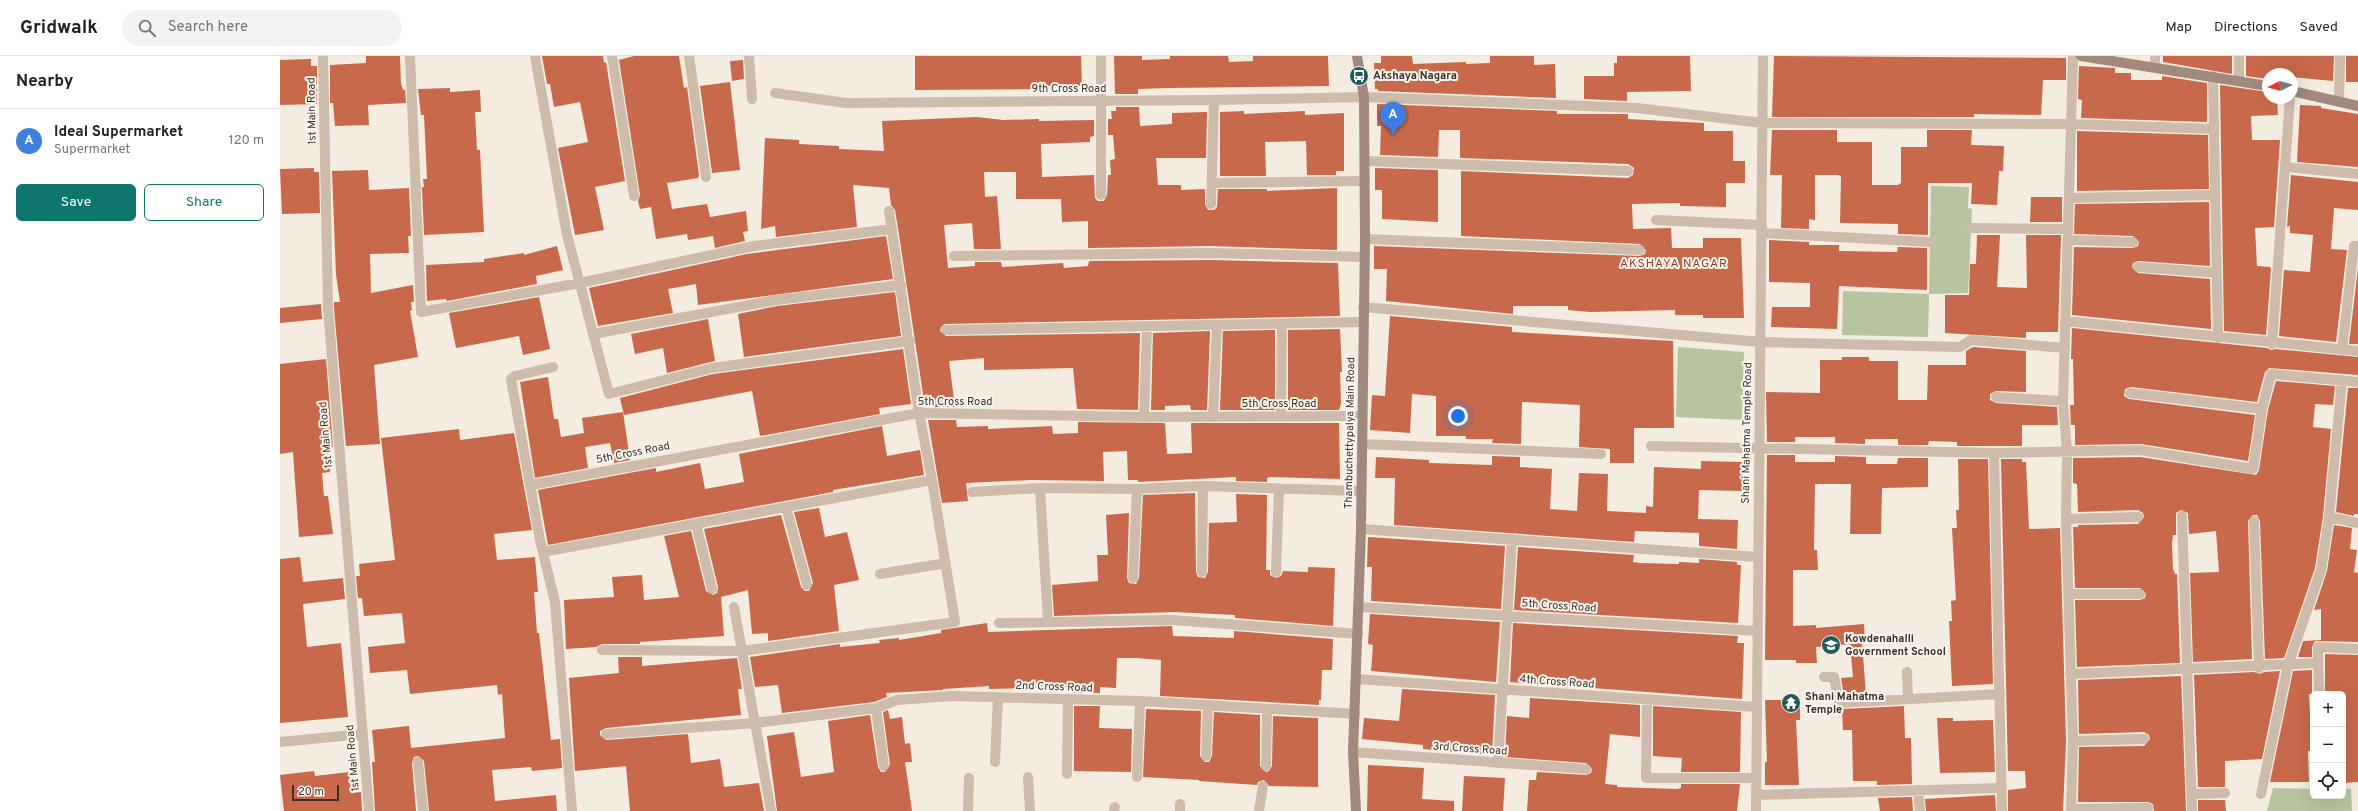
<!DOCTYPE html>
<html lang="en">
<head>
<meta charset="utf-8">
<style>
  :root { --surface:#fff; --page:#f2f2f2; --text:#222; --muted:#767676; --line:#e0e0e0; --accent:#0f766e }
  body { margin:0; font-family:Overpass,sans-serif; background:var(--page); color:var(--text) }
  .controls { position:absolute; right:12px; bottom:12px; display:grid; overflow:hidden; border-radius:6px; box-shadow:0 4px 16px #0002 }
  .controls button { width:36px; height:36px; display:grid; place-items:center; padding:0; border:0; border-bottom:1px solid var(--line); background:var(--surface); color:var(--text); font:20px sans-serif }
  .compass { position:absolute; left:1982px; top:12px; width:36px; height:36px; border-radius:50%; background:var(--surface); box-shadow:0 4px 16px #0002; rotate:264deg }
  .scale { position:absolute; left:12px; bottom:10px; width:47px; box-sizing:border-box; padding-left:4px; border:2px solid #3b302b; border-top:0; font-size:11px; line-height:14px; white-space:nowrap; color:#3b302b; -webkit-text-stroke:3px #fbf5ee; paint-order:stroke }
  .you { position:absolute; left:1178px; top:360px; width:14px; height:14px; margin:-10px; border:3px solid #fff; border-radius:50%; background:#1a73e8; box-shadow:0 0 0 6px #1a73e833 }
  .badge { display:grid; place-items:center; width:26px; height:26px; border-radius:50%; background:var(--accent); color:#fff; font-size:13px; font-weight:700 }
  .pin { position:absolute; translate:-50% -33px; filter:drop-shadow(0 1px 2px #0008) }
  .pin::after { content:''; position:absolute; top:21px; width:14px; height:12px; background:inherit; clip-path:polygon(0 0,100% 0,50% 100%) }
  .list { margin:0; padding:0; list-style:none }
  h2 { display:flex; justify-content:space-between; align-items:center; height:52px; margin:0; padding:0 16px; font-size:17px }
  h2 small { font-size:13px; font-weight:400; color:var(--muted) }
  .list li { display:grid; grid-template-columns:26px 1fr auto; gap:12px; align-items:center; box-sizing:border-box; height:64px; padding:0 16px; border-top:1px solid var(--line) }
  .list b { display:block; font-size:15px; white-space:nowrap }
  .list p { margin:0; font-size:13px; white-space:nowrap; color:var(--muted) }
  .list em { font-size:13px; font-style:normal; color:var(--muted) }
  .actions { display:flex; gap:8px; padding:12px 16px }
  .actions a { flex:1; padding:9px 0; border:1px solid var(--accent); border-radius:6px; text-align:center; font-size:14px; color:var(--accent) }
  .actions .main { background:var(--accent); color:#fff }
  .icon { flex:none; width:22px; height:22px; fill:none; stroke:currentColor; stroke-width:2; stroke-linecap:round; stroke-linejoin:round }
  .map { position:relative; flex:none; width:2078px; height:755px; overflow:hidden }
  header { display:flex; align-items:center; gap:24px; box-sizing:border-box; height:56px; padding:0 20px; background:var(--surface); border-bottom:1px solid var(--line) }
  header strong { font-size:19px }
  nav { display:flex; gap:22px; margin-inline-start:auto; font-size:14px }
  .search { width:280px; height:36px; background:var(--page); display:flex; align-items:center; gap:10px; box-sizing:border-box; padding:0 14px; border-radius:22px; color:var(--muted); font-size:15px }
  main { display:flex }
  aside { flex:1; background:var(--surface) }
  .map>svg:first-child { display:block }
  .green { fill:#b8c4a0 }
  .building { fill:#c8694b }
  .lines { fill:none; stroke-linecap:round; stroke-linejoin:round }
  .street { stroke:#cdbbac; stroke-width:10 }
  .secondary { stroke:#a18a7d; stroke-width:10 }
  .labels { text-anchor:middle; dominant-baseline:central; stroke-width:4; stroke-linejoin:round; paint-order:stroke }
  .poi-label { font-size:11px; font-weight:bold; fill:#3b302b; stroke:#fbf5ee; text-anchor:start }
  .street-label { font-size:11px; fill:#3b302b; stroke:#fbf5ee }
  .neighbourhood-label { font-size:12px; letter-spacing:1px; fill:#8c3b22; stroke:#fbf5ee }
</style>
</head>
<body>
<header>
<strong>Gridwalk</strong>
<div class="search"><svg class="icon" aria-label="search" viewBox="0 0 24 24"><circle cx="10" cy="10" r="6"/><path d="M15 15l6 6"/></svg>Search here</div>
<nav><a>Map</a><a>Directions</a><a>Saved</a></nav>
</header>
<main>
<aside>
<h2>Nearby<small></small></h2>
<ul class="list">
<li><span class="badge" style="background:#3f7fe0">A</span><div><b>Ideal Supermarket</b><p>Supermarket</p></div><em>120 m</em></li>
</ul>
<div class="actions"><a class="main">Save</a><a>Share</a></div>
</aside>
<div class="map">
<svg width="2078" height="755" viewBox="0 0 2078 755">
  <rect width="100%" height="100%" fill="#f4ebe1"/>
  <path class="green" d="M1651 130 1689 131 1688 152 1692 153 1688 237 1649 238 1648 281 1562 279 1563 235 1649 238Z
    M1398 291 1464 296 1462 364 1396 361Z
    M1993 732 2033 733V740H2063V733H2071L2072 755H1987Z"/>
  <path class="building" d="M86 0H120L121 28 123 34H125L126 47 88 49 89 69 55 70 53 47H50V9L86 7Z
    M262 0H323L324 7 326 6 345 125 315 131 324 174 295 179 278 92 308 86 300 46 274 51 270 28H267Z
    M354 0H399L404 32 407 31 419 119 418 122 387 127 392 153 427 148 430 161 466 155 468 175 463 176 465 185 435 192 433 180 408 184 407 178 376 183 371 151 360 153 358 145 360 139 339 4Z
    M635 0H801L802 30H762V33L635 34Z
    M834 0H862V4L890 3V0H948L949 6 973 5V0H1048L1049 30 888 32 858 33V38H835Z
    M1101 0H1132L1133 8 1186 6V8L1210 7V0H1254V9L1275 8 1276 42 1098 35V33H1095L1094 7H1101Z
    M1337 0H1410L1411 35 1347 36V45L1304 43V20H1334V7H1337Z
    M1494 0 1786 2V24H1763L1761 59 1694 58V61H1492Z
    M1883 0H1952V18L1883 6Z
    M1966 0H2054L2053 25 2012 21V18H1988V23L1966 20Z
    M2066 0H2078V26H2066Z
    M31 3V10H37V48L0 49V4Z
    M463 4 464 23 452 25 450 5Z
    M1799 10 1835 12V17H1851V24H1882V20L1927 27V66L1801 62 1802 44 1798 43Z
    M450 26 460 114 432 117 420 30Z
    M1940 29 1988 36V42H1997L1998 59 1971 60 1972 84H2000L1994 171 1975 172 1977 210 1990 211 1991 213 1986 279 1944 275Z
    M170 32V36L200 34 201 56H195L197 94H200L204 176 144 179 142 131H144L143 123H147L144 59H141L138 33Z
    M1097 48 1277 55V58H1348V63L1424 67V75H1453V105H1465V127H1446V151L1400 150V147L1352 148 1353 173 1391 172 1392 192H1423V182H1461L1464 262H1423V259H1395V254L1310 256 1288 254V250H1233V258L1106 245 1107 213H1094V190L1360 200 1365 198 1366 194 1360 188 1181 180V115L1348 122 1353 119 1354 112 1348 108 1180 102V74H1159L1158 101 1100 99 1101 70H1097Z
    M2020 49 2041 50V52L2078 58V111L2017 106Z
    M836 51H859L860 70 892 68V57L927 56 926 102H876L878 129H901V134L925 133V148L928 154H934L937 151 938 133H987V135L1057 132V194L930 190 808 192V165L782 166 781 143H736V116H704L705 141 717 140 721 193H694L692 167 664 169 668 212 695 210V206H721L722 211 783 207 784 212 808 210 809 205 930 204 1058 207 1060 260 665 268 661 271 660 275 666 280 860 277 858 354 797 353 793 312 704 314V302L669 305 675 351H645L618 172 615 154 611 149 609 132 573 129 577 171 496 181 495 170 481 173 485 82 519 84V88L559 90V93L604 95 602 65 697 61 723 64 759 63V65L814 64V80L810 81V86L761 88 762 121 814 119 815 142 818 145H824L827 139 828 119H831L830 104 835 103 833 79H828V63H832L831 55H836Z
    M964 55V58L1025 55V59L1064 57V115H1056V119H1027L1026 85 985 86 986 120H940V56Z
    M1492 74H1557V86H1592V129H1618L1621 127V91H1647V74H1692L1691 89 1724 90 1723 115H1719L1717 149 1691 148 1692 127H1648V179L1618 178V168L1560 167 1561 121 1559 119H1535V164L1529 163V173L1501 172 1502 119H1490Z
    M1797 75 1928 79 1929 133 1797 135Z
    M34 112V116H39L40 157 2 158 0 113Z
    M1095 112 1158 114V166L1102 163V134H1095Z
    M88 114 89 134 129 132 131 180H128L129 197 90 198 91 237 133 229 134 246H131L132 254 130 255 138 301 94 309 100 388 66 390 54 252V246H60L56 219 52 115Z
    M2011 119 2078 126V154L2054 152 2051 193 2067 194 2056 286 1999 280 2004 214 2030 216 2033 179 2010 177V170L2007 171Z
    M1751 141H1782V166H1750Z
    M1929 146 1930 210 1858 205 1853 207 1852 211 1858 217 1930 223 1931 273 1792 259 1794 191 1853 192 1858 190 1859 186 1853 180 1794 178 1795 148Z
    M1697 179H1720L1717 231 1747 232 1746 179H1781L1778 276H1746V282L1665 277V239H1689L1690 208H1696Z
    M606 180 613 223 418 249 416 228 388 233 393 257 318 270 309 232 467 198Z
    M1489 184 1529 186V189H1559V195L1617 196 1618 191 1647 192V234L1559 230 1557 273 1491 271 1492 251H1530V227L1489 226Z
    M277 190 283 214 256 220 257 228 167 245 166 243 147 245 146 209 204 206V203L244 197V199Z
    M2078 212V288H2069Z
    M615 236 621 280 464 301 458 258 497 250Z
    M259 241 270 293 243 299 239 280 176 292 169 257Z
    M41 248 42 263 0 267V252Z
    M1110 260 1232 271V276L1393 285 1394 372H1354V407H1330V393L1299 391 1300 349 1242 346 1241 388 1212 387 1213 383H1186V380H1156V340L1132 338 1130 377 1090 374 1092 339 1105 340Z
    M428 263 435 305 387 317 383 292 355 298 351 278Z
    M1792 272 1987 292 1991 294 1996 293 2078 301V319L1989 312 1985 316 1977 346 1851 331 1845 333 1844 340 1849 343 1975 359 1968 405 1861 388 1795 389V369H1791L1790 349H1794L1793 303H1791Z
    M1060 273 1062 316H1060L1061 348 1059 354H1008V274Z
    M995 274V354H940L943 275Z
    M930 275 927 354H911L910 349 885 350V354H871L873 277Z
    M1693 291 1746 295V336L1716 335 1710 338V344L1716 347 1777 351 1778 369H1742V390H1677V386L1649 385 1648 389H1618V383H1585V388L1555 387V381H1515V386H1487L1486 336 1540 337V304H1562V301H1589V305H1618V344H1647L1648 309H1686V295Z
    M623 293 631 348 599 352 600 358 480 380 472 335 344 359 340 342 433 318Z
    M46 303 53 391 47 392 50 416 42 417 44 440H48L53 478 19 481 13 396 0 398V308Z
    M268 321 274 363H278L281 381 304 377 302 362 343 356 350 404 334 407 330 387 305 391 308 412 255 422 240 326Z
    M1996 325 2055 330 2053 349 2035 348 2033 371 2051 373 2043 460 2035 512 2004 602 1985 603 1980 465 1977 459H1973L1968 465 1972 603 1913 606 1910 517 1939 516 1936 475 1909 478 1908 457 1901 454 1896 457V479H1893L1892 488 1893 513 1895 518H1897L1900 607 1797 611 1795 544H1860L1865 542 1866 538 1860 532H1795L1793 471H1798V469L1858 468 1864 461 1863 457 1858 454 1798 456 1797 428 1793 427V402L1860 401 1976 419 1979 414 1988 354Z
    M2068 332H2078V458H2074V460L2056 456Z
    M648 364H676L677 371 708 370V373L772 370 773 378 798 377V366L885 367 887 398 912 397 911 367H1059L1060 423 990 421 987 422V426L956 425V421L858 426V424H848L847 395 823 396 824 425 751 424 686 427 688 445 662 447Z
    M602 370 607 400 640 394 644 419 553 434V436L268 489 258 434 376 412V416L420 407 425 433 464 426 459 398Z
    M179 373 180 384 234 377 252 474 214 478 217 504 255 501 258 536H254L257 577H259L271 684 280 683 282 712 252 715 251 711 212 714 215 745 276 739 277 755H149L144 705 138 700 134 701 132 707 136 755H95L92 706H95L92 674 129 670 131 692 225 682 222 638 218 639 217 629 130 638 127 614 90 617 88 591 125 587 122 557 84 560 82 542H78L76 520H80L79 508 115 504 101 382Z
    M1487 399H1515V406H1555V400L1586 401V408H1617L1618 402H1648V431L1602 432 1601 478H1570L1571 428H1535L1534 494H1537L1538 514H1513V570L1536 569V572L1584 568 1585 587H1582L1586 639 1564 640 1561 622 1573 621 1570 588 1536 591 1537 607H1516V604H1485Z
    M1212 400 1240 401V411L1272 413 1270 453 1297 455 1299 417 1328 418 1327 455 1366 457V450L1373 451 1374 411 1421 413V405L1462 406V435L1419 434 1418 463 1458 464 1457 493 1419 490V477L1355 475 1354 486 1114 469 1115 422H1095L1096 401 1149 404V407L1212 409Z
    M1678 403H1708L1713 628 1672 630 1669 565H1672L1671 545 1676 544 1672 472H1677L1676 454H1679Z
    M1721 403H1742V406H1746L1749 473 1780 472 1786 685 1783 755H1728V734L1746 732 1745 715H1728Z
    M915 437 916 516 918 521 925 522 928 516 929 467 957 466 956 438 987 439 986 514H990V519L996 522 1001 520 1003 515 1028 516V511L1055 512 1053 570 955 562V559L894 556 774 560 772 529 818 525 817 499H828L826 459 849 457 847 522 849 527 856 528 859 522 863 439Z
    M539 452 545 481 567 476 579 524 554 529 559 575 488 585V577L472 578 468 534 441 541 444 580 360 586V588H322L316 591 286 593 284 544 334 541 332 521 362 519 364 544 399 541 384 480 411 475 426 535 433 539 437 537 438 531 424 473 501 459 521 531 525 535H529L533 527 514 456Z
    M2054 469 2072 472 2070 493 2077 494 2074 516 2078 517V586L2035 585 2032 591V601H2018L2023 585 2041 584V553L2034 554 2047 515Z
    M1088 481 1225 490 1221 553 1091 545 1092 511H1087Z
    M1238 491 1354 499 1353 506 1360 507 1399 508V506L1419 507V503L1457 506V509H1461L1458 567 1234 554Z
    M20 501 23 526 63 522 65 543 23 548 27 591 61 587 68 661 0 667V503Z
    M1090 558 1220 566 1216 626 1091 615 1093 589 1088 588Z
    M707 567 708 576 892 570 893 580 954 582V575L1053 583 1052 614H1042L1041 644H1039V649L880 640 881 604 856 602H837L836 632 820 631V637H792V631L709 633V630L663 633V634L606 637 607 641 594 646 502 657 498 629 475 631 470 601 560 588V591L600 587 599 584 619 582V584L661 577V574Z
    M1233 567 1458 580 1457 587H1464L1462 643 1230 626Z
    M2045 598 2078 599V726L2063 727V638H2045Z
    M338 601H362V610L457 602 462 633H458L461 659 326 672 320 675V679L326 684 408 678 411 707 440 703 444 731 479 727 484 755H350L346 710 295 715 289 622 339 617Z
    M2032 614V638H2029L2032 695H2028L2029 726H1990L2013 615Z
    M2000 615 1982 703 1945 705V731H1918L1914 619 1974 616 1980 618 1984 616Z
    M1901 620 1906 755H1874L1873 748 1868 746H1798L1799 691 1864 690 1870 683 1869 679 1864 676 1799 678 1798 624Z
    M1122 633 1215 639 1212 699 1143 693V689L1082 683 1084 662 1119 665Z
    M1250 642 1360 649V681L1330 678 1325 728 1337 729V731L1397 733 1401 732V728H1460L1457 755H1247L1249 724H1256L1257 716 1306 719 1311 717 1312 713 1306 707 1225 701 1227 660 1249 662Z
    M1485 644H1520V664H1516L1519 729H1485V706H1487Z
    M794 650H820L819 672 852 673 851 716 794 715Z
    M1373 650 1461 656 1460 716H1401L1402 702 1373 700Z
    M1624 650 1625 682H1631L1632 728 1597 729V725H1573L1572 674H1563L1562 653Z
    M866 653 921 655 920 700 925 706H929L932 700 934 656 980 659V710L986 716 989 715 992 710 993 660 1038 662V731L989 730 984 724 978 726 977 729 919 725V724L863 721Z
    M608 654 610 663 622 661 625 688 630 687 632 706H625L632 755H497L487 680 514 676 521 721 554 716 548 665 590 659 598 711 601 716H605L610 709 603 656Z
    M1657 662H1673V665L1713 664 1715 716 1660 717Z
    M1088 709 1144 712 1142 743 1174 745V755H1087Z
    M34 715 35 720 69 716 71 737 81 736 82 755H4L0 719Z
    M1184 720 1225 722 1223 755H1182Z
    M1715 739 1716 755H1646L1645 743Z
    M1632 741 1633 755H1600L1598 742Z
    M1945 744 1946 755H1918V744Z"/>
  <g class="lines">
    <path class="street" d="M43 0 48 252 89 755
      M130 0 141 256 300 227 474 190 612 173
      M255 0 287 179 329 338 432 312 630 285
      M332 0 354 140
      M409 0 426 121
      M469 0 472 43
      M1875 11V0
      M1933 20 1938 282
      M1959 24V0
      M495 37 566 47 934 44 1084 41 1357 52 1482 67 1790 68 1934 73
      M2059 45 2060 0
      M1085 105 1348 115
      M2005 111 2078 118
      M932 127 1085 125
      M821 139V0
      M1789 142 1935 139
      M931 148 934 44
      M1376 164 1482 169
      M1691 172 1788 173
      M1482 177 1650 186
      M1085 183 1360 194
      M1789 184 1853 186
      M674 200 930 197 1084 201
      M1858 211 1937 217
      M1083 251 1481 286 1680 291 1691 284 1785 292
      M1785 265 2078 295
      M666 274 1083 266
      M313 278 496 244 621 229
      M1992 288 2010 42
      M2062 294 2074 190H2078
      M273 311 235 320 231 323 260 484 275 546 292 755
      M1850 337 1982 353
      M1716 341 1783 345
      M1001 360 1002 268
      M864 361 867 270
      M933 361 937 269
      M1082 388 1321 398
      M1371 390 1714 397 1860 394 1973 413 1982 353 1991 318 2078 326
      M1714 397 1722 755
      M251 429 639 357 864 361 1082 360
      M760 432 768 566
      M692 436 760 432 857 433 923 430 1080 435
      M506 451 527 529
      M1902 460 1912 755
      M2049 461 2078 467
      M1786 463 1858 461
      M1974 465 1979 612
      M416 468 432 533
      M1081 473 1478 501
      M263 496 652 424
      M922 516 923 430
      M996 516 999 432
      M600 518 666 507
      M853 522 857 433
      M1789 538H1860
      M454 551 491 755
      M1078 551 1477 575
      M719 567 892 564 1078 578
      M322 594 462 595 675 566 652 424 639 357 609 155
      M1627 616 1628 643
      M1790 618 2038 607
      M1544 621H1554L1559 647 1720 638
      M1076 623 1476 651
      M2039 638 2038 591 2078 593
      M1367 645 1366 722H1476
      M596 652 604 710
      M326 678 475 667 596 652 617 644 673 640 860 645 1075 658
      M1793 685 1864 683
      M0 686 83 678
      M1073 696 1306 713
      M926 700 928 649
      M138 706 143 755
      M715 706 718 641
      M1218 707 1232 483
      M986 710 987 654
      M787 718 788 643
      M748 721 750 755
      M857 721 860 645
      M1638 734 1640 755
      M1912 738 1945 737
      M1981 738 2008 609 2041 514 2049 461 2062 324
      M1476 739 1722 732
      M1792 753 1868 752
      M688 755 689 722
      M834 755 835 751
      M900 755V748
      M979 755 983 730
      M1476 755 1483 0
      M1791 755 1793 685 1786 463 1787 396 1783 345 1793 0"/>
    <path class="secondary" d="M1801 0 1988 30
      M2012 35 2078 50
      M1076 755 1073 696 1081 473 1085 183 1084 41 1077 0"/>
  </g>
  <defs>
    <symbol id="bus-disc" viewBox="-11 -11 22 22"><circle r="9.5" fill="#1f5a5e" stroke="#fbf5ee"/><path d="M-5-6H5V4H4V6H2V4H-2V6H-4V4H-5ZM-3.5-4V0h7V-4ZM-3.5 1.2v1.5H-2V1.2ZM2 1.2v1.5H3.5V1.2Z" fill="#fff"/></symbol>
    <symbol id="school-disc" viewBox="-11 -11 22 22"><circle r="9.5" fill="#1f5a5e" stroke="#fbf5ee"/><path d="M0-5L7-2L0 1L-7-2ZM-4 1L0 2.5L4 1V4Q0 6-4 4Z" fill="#fff"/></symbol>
    <symbol id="temple-disc" viewBox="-11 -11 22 22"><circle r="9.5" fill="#1f5a5e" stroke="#fbf5ee"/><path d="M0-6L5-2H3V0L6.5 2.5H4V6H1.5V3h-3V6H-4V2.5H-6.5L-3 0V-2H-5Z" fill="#fff"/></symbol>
  </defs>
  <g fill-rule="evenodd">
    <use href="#bus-disc" x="1068" y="9" width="22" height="22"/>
    <use href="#school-disc" x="1540" y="578" width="22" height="22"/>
    <use href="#temple-disc" x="1500" y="636" width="22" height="22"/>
  </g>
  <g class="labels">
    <g class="poi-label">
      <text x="1093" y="20">Akshaya Nagara</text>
      <text x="1565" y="583">Kowdenahalli<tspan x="1565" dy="13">Government School</tspan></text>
      <text x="1525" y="641">Shani Mahatma<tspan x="1525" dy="13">Temple</tspan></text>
    </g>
    <g class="street-label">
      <text x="789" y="33">9th Cross Road</text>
      <text transform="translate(32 55) rotate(-91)">1st Main Road</text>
      <text x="675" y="346">5th Cross Road</text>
      <text x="999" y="348">5th Cross Road</text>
      <text transform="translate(1070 377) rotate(-89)">Thambuchettypalya Main Road</text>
      <text transform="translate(1467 377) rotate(-89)">Shani Mahatma Temple Road</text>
      <text transform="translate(46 379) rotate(-95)">1st Main Road</text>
      <text transform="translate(353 397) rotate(-11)">5th Cross Road</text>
      <text transform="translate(1279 550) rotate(4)">5th Cross Road</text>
      <text transform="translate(1277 626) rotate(4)">4th Cross Road</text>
      <text transform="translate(774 631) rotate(2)">2nd Cross Road</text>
      <text transform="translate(1190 693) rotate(4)">3rd Cross Road</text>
      <text transform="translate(73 702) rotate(-95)">1st Main Road</text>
    </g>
    <g class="neighbourhood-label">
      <text x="1394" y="208">AKSHAYA NAGAR</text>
    </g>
  </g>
</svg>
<div class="controls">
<button>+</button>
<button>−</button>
<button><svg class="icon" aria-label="locate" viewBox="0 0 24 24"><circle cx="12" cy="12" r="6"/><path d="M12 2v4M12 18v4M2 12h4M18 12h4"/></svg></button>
</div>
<svg class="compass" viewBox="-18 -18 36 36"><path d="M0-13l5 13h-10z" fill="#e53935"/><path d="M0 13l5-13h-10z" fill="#767676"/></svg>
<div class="scale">20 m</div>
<div class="you"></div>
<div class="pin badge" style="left:1113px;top:79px;background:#3f7fe0">A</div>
</div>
</main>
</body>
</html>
